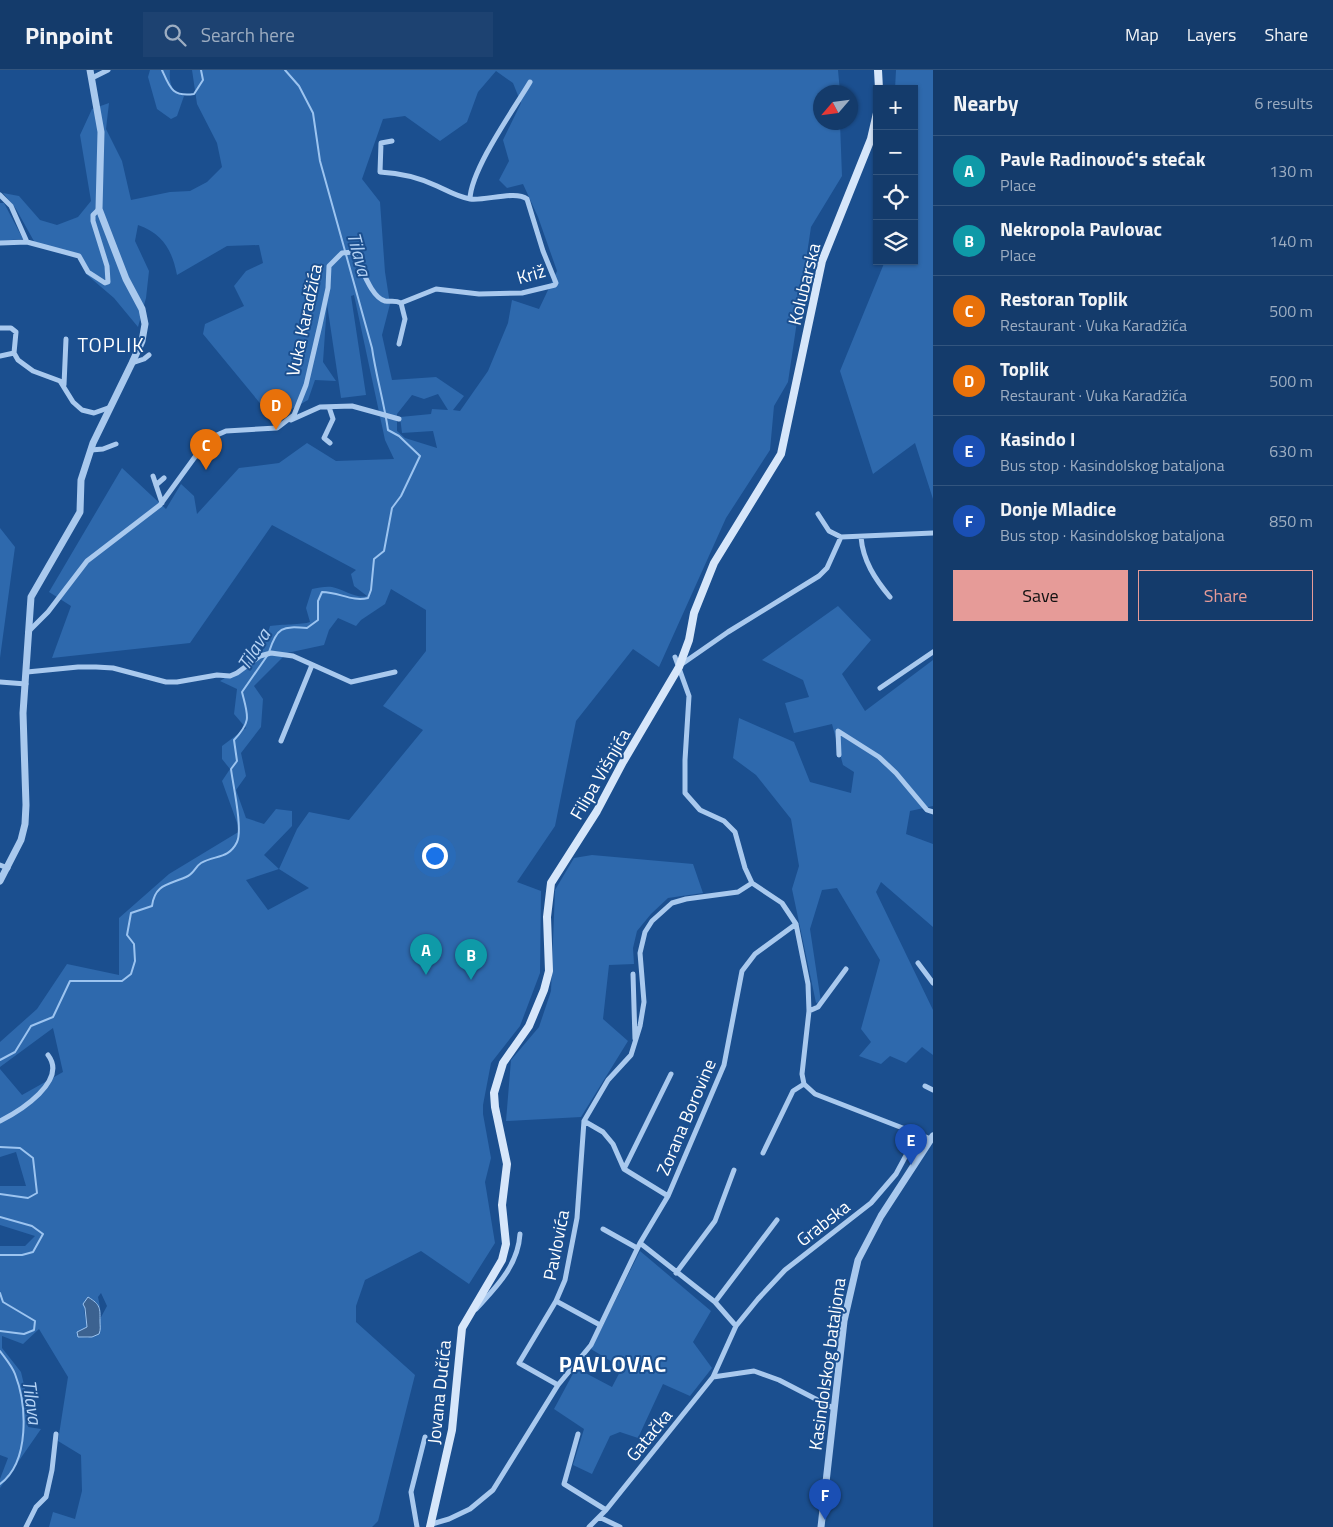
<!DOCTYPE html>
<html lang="en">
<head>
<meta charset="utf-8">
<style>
  :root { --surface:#143b6b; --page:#1d4271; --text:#f1f3f6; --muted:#9dadc1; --line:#33557e; --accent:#e69b98 }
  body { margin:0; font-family:"Titillium Web",sans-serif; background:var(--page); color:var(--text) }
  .controls { position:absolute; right:15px; top:15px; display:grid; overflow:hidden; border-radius:0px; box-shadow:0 1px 4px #0004 }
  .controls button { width:45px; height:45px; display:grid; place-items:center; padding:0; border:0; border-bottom:1px solid var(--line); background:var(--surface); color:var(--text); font:25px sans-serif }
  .compass { position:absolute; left:813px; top:15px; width:45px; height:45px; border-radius:50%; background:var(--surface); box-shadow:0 1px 4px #0004; rotate:242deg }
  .you { position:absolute; left:434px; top:785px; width:18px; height:18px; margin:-12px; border:4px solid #fff; border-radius:50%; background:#1a73e8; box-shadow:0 0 0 8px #1a73e833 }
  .badge { display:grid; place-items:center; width:32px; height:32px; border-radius:50%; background:var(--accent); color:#fff; font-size:16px; font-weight:700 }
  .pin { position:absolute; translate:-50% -41px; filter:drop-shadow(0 1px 2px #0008) }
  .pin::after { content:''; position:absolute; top:26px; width:18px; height:15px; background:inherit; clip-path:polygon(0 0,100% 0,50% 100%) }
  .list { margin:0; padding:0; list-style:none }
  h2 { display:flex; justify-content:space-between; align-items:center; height:65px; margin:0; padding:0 20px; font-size:21px }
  h2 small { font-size:16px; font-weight:400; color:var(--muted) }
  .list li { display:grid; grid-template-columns:32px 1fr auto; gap:15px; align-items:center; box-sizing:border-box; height:70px; padding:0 20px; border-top:1px solid var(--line) }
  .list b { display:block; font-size:19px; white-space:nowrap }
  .list p { margin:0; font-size:16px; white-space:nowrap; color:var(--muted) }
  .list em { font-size:16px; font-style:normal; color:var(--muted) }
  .actions { display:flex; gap:10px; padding:15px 20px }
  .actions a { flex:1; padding:11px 0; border:1px solid var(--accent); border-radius:0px; text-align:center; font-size:18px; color:var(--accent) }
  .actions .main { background:var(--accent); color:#111 }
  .icon { flex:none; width:28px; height:28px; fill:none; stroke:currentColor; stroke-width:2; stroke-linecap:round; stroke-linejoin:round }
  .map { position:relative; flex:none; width:933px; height:1457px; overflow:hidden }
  header { display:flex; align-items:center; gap:30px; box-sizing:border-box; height:70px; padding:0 25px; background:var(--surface); border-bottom:1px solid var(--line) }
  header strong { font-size:24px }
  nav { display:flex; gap:28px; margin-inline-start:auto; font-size:18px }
  .search { width:350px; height:45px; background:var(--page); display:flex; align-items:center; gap:12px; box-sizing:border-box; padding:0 18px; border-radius:0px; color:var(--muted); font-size:19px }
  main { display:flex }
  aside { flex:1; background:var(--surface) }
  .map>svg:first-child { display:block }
  .green { fill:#2e69ad; fill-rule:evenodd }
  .water { fill:#3c6290; stroke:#9cc4f0 }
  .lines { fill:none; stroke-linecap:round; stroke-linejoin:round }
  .stream { stroke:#9cc4f0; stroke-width:2 }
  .minor { stroke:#a9c9ee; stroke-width:5 }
  .tertiary { stroke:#a9c9ee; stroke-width:7 }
  .secondary { stroke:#d6e6fa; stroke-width:8 }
  .labels { text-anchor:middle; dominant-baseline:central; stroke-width:4; stroke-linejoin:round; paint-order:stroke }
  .street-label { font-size:18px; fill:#fff; stroke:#1b4f8f }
  .water-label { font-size:19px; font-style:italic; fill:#b5d3f5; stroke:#1b4f8f }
  .quarter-label { font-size:20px; letter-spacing:1px; fill:#fff; stroke:#1b4f8f }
  .district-label { font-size:22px; font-weight:bold; letter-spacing:1px; fill:#fff; stroke:#1b4f8f }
</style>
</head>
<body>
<header>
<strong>Pinpoint</strong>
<div class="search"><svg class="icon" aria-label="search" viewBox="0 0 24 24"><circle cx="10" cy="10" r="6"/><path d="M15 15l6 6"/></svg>Search here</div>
<nav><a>Map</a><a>Layers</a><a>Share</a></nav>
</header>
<main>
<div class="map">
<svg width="933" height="1457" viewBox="0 0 933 1457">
  <rect width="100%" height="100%" fill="#1b4f8f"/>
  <path class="green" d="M150 0H170C169 13 171 21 184 26L177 46 171 49 157 39 148 7Z
    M192 0H838L840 22H821V52L840 53 842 106 811 157 788 312 774 336 770 380 726 448 659 597 633 579 576 651 555 756 517 812 541 821 540 903 520 956 491 993 483 1035V1044L491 1088 485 1112 495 1173 469 1214 421 1181 365 1210 356 1236V1252L415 1305 378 1451 372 1457H49L53 1442 75 1449 82 1421 81 1385 58 1371 68 1307 39 1259 23 1274 2 1266V1278L21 1302 26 1323 33 1329 28 1357 41 1359 0 1418V1409L8 1388 0 1385V1176H25L35 1166 0 1155V1116H26L16 1082 0 1087V999L22 1025 63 1002 53 958 0 997V972L37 939 67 894 119 905V848L169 804 240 761 222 711 230 699 222 689V676L246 658 234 644 237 619 220 611 261 586 270 556C281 554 302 555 310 552L306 538 312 519C318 518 326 516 332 517 343 519 356 529 367 526L354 516 351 504 356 500 272 455 190 573 52 588 71 536 49 522 122 398 166 439 181 414 194 426 197 444 239 398 279 393 307 373 336 391 394 389 385 370 354 225 351 226 366 325 341 328 327 234 323 292 336 311 315 310 308 330 273 349 203 264 205 254 244 236 234 216 246 201 263 193 259 175 227 176 177 205C172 180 163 164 138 155L135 171 149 201 146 228 138 257 114 228 86 204 80 184 35 173 16 139 3 123 19 126 40 150 57 155 78 147 91 131 80 65 92 39 109 33 106 59 122 91 131 130 170 122 190 121 207 112 222 97 217 73 197 34ZM496 1 513 13 521 33 503 70 509 91 499 110 507 118 523 114 538 147 557 201 539 239 512 230 508 253 488 301 460 341 453 340 464 326 436 307 392 310 382 265 390 234 385 202 380 132 362 109 383 49 405 46 440 71 467 52 478 22ZM438 324 448 340 432 339 431 344 400 347 402 363 433 361 437 378 405 368 397 361V344L412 325 424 329ZM391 519 426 540V581L383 636 423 660 349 750 309 742 297 759 279 799 264 785 292 756V741L276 739 264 754 246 748 236 720 246 706 241 683 261 657 263 629 254 616 287 583 324 575 329 560 338 548 356 556 361 550 385 534ZM279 799 309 818 268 840 246 810ZM101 1223 107 1236 100 1249V1256L88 1268 78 1267V1262L87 1257 84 1240 88 1227 100 1237 98 1227Z
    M896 0H933V429L915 373 873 404 840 301 885 191H914V19H895Z
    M0 133H4L23 169 0 171Z
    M0 458 15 477 0 588Z
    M838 536 871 570 842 604 865 641 933 590V736L910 741 906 764 933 774V857L881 812 876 822 933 940V985L922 977 906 993 890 986 881 994 859 986 871 972 861 959 880 890 837 818 822 820 810 859 821 932 816 933 792 819 799 796 791 749 756 705 733 688 739 648 794 672 810 712 851 723 854 702 843 695 832 654 794 663 785 633 809 627 803 610 762 590Z
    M592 785 693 794 703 823 668 828 651 844 637 861 633 878 634 894 609 895 603 949 628 971 581 1047 506 1051 511 990 539 957 551 921 555 820 574 788Z
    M640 1181 711 1241 693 1272 712 1298 690 1326 663 1314 638 1368 620 1362 610 1366 592 1404 573 1395 584 1359 554 1339 576 1298 612 1317 622 1298 591 1279Z"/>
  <path class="water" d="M88 1227C101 1235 100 1238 100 1251 100 1257 101 1259 99 1264L92 1267H78L77 1262 87 1257 85 1238 83 1234Z"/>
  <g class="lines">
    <path class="stream" d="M162 0C170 18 172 27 194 24L203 10 201 0
      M269 582C277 557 282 556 307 558L318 550V531L322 522C339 522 352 532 368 528L371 520 374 489 384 481 392 438 401 426 420 386 399 366 388 360C384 332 376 306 372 278L320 91 313 43 299 16 285 0
      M0 990 15 982 31 956 53 947 70 911H122L131 904 135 891 134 874 127 865 131 843 152 836C155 813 170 815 188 806 194 803 196 796 201 793 215 785 229 789 237 772 243 759 233 715 231 699L237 691 234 670C252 651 248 646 242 622L267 586
      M0 1077 20 1078 33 1088 37 1123 28 1128 0 1124
      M0 1147 32 1156 43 1164 33 1182 22 1185H0
      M0 1223 3 1232 35 1251 34 1260 24 1264 0 1261
      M0 1281C5 1288 12 1296 15 1304 27 1335 30 1392 0 1414"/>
    <path class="minor" d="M92 8 108 0
      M392 71 381 73 380 102C400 103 420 108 437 116 448 121 458 127 470 129 486 131 516 120 527 129L543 181 556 213 555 215 522 223 479 224 436 219 401 233
      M0 125 11 136 27 172
      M470 129C471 99 514 39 530 12
      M0 173 27 172 79 186 88 202 105 213 108 212 107 196 93 151V145L99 139
      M0 258H11L16 262 14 283
      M399 274 405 249 401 233
      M0 286 14 283 18 290 33 301 60 311 73 332 82 340 94 343 108 338
      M132 293 144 289 149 285
      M64 315 66 269
      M329 337 333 349 324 368 330 373
      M291 350 320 337 352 336 399 349
      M91 380 103 379 116 374
      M153 406 162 433
      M156 415 164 408
      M818 444 829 461 841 467 933 463
      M861 467C863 491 875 509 890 527
      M28 562 48 542 87 491 160 435 208 369 226 361 277 358 294 345 306 315 320 255 328 218 329 196 342 183 353 182C361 194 370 227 385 231 391 232 395 230 401 233
      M675 587 689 626 685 690V723L700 740 724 751 735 762 745 798 752 813 782 833 796 854 808 914 809 941 802 1004 804 1014 815 1024 931 1069
      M679 596 728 562 819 506 827 498 841 467
      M27 602 78 597H96L113 598 166 612H177L217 605 230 606 237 603 260 586 271 583 293 586 351 612 395 602
      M0 612 26 614
      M880 618 933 582
      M281 671 312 595
      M839 685 838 661 879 687 896 703 927 740 933 742
      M0 795 8 798
      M918 893 933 913
      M633 904 635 969
      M809 941 818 937 846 899
      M925 1016 933 1020
      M0 1051C20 1041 68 1011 48 985
      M584 1051 603 1062 613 1074 624 1099 668 1126
      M763 1083 793 1021 804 1014
      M624 1099 671 1004
      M603 1159 637 1178
      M640 1173 715 1232 736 1256
      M676 1203 715 1151 734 1100
      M556 1231 600 1255
      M715 1232 777 1150
      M476 1239C496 1217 518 1196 520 1164
      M713 1307 754 1301 779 1310 833 1338
      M558 1315 519 1293 556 1231 565 1210 577 1148 584 1051 608 1010 631 985 640 956 644 932 640 883 645 862 652 851 672 833 686 829 738 822 752 813
      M578 1364 564 1414 606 1440
      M599 1447 620 1457
      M432 1454 449 1449 470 1439 493 1420 558 1315 591 1275 640 1173 668 1126 724 995 742 901 755 884 796 854
      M26 1457 36 1437 46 1427 52 1400 56 1364
      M417 1457 411 1422 425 1367
      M589 1457 606 1440 713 1307 736 1256 758 1229 785 1200 871 1133 896 1104 917 1065"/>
    <path class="tertiary" d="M0 811 21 770 25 754 26 735 23 643 31 527 80 442 81 410 93 373 132 293 142 271 145 254 142 239 126 209 99 139 101 62 90 0
      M821 1457 844 1251 858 1190 881 1146 933 1066"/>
    <path class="secondary" d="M878 0 879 19
      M430 1457 452 1360 462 1258 502 1190 506 1174 502 1135 507 1094 495 1037 494 1023 503 993 529 956 544 920 549 901 547 847 551 813 597 741 623 692 679 597 689 570 694 543 714 493 781 384 822 191 871 69 877 43"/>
  </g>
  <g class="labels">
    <g class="street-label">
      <text transform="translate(531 204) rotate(-16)">Križ</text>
      <text transform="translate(804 214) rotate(-76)">Kolubarska</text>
      <text transform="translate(304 250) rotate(-78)">Vuka Karadžića</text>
      <text transform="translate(600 704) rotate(-60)">Filipa Višnjića</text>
      <text transform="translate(686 1047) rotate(-67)">Zorana Borovine</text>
      <text transform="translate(823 1153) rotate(-38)">Grabska</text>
      <text transform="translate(556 1175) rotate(-79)">Pavlovića</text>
      <text transform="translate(827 1294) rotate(-82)">Kasindolskog bataljona</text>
      <text transform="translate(439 1322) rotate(-84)">Jovana Dučića</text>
      <text transform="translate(649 1365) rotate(-51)">Gatačka</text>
    </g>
    <g class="water-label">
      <text transform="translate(360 184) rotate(75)">Tilava</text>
      <text transform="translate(253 579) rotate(-58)">Tilava</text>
      <text transform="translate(33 1332) rotate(82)">Tilava</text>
    </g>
    <g class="quarter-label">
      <text x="111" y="274">TOPLIK</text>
    </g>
    <g class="district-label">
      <text x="613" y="1294">PAVLOVAC</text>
    </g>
  </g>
</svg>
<div class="controls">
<button>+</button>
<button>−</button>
<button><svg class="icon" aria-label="locate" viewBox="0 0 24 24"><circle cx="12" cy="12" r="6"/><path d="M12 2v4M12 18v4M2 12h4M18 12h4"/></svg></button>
<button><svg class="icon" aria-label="layers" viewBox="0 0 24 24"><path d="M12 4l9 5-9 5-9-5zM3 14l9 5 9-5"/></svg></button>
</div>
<svg class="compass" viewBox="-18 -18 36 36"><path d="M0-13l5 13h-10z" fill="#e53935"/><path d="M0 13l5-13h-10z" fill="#9dadc1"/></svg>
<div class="you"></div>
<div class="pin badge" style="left:426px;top:905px;background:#0f9aa8">A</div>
<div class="pin badge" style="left:471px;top:910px;background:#0f9aa8">B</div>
<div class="pin badge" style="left:206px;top:400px;background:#e8710a">C</div>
<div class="pin badge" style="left:276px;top:360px;background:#e8710a">D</div>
<div class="pin badge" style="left:911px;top:1095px;background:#1a4fb4">E</div>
<div class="pin badge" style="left:825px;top:1450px;background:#1a4fb4">F</div>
</div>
<aside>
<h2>Nearby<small>6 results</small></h2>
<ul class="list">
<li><span class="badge" style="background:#0f9aa8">A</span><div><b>Pavle Radinovoć's stećak</b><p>Place</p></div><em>130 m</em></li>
<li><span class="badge" style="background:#0f9aa8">B</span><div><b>Nekropola Pavlovac</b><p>Place</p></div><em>140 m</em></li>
<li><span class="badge" style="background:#e8710a">C</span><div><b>Restoran Toplik</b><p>Restaurant · Vuka Karadžića</p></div><em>500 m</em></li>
<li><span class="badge" style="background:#e8710a">D</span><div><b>Toplik</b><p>Restaurant · Vuka Karadžića</p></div><em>500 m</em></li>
<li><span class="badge" style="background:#1a4fb4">E</span><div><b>Kasindo I</b><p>Bus stop · Kasindolskog bataljona</p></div><em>630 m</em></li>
<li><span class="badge" style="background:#1a4fb4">F</span><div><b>Donje Mladice</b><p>Bus stop · Kasindolskog bataljona</p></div><em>850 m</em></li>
</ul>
<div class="actions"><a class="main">Save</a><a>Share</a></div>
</aside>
</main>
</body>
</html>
